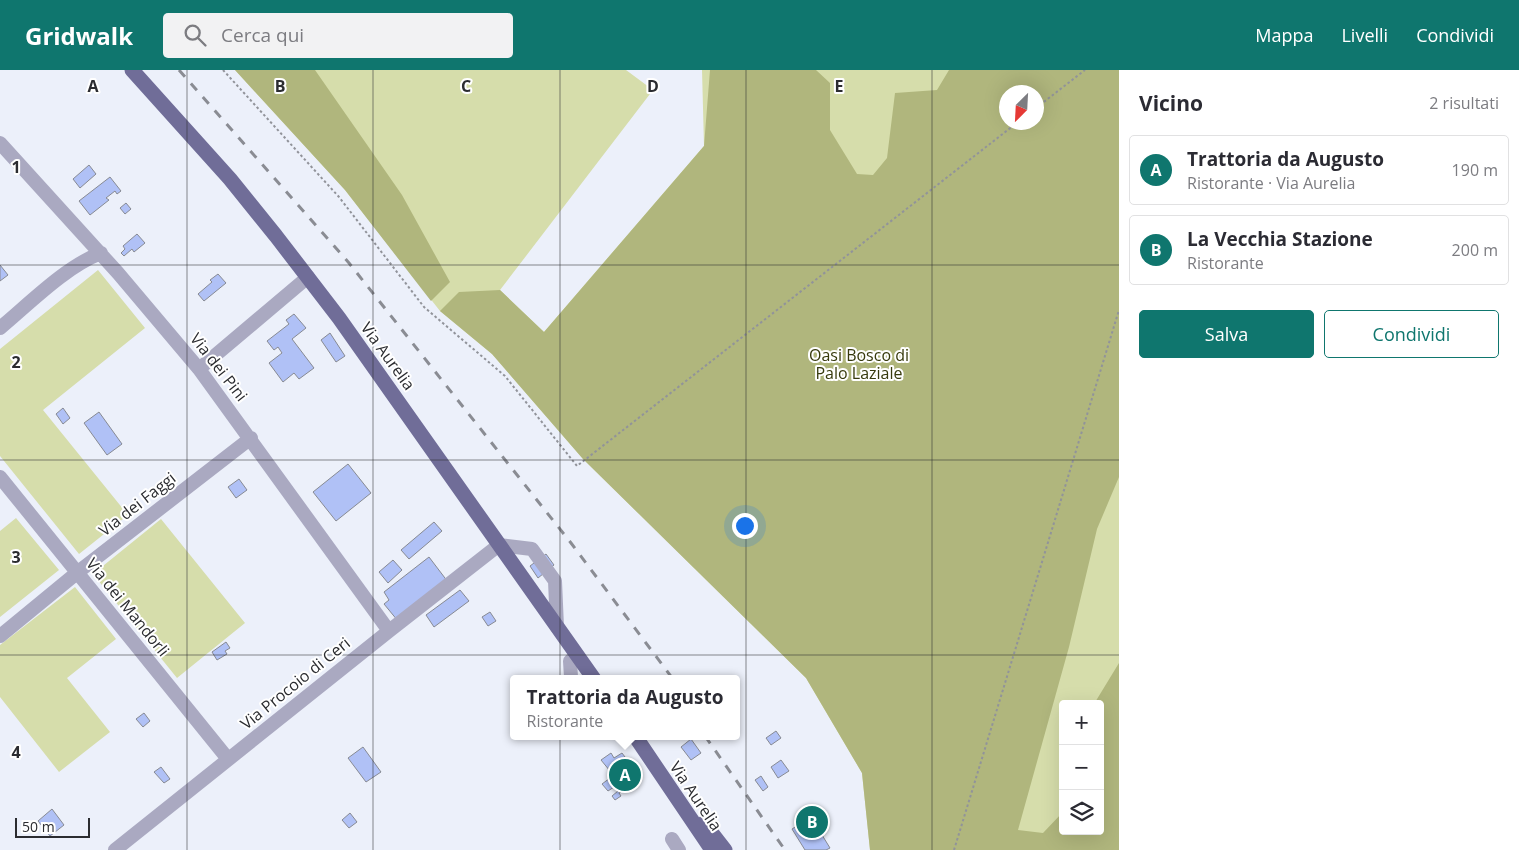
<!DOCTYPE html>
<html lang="it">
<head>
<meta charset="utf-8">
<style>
  :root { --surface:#fff; --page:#f2f2f3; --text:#2b2b33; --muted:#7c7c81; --line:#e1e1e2; --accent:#0f766e }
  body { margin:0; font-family:"Open Sans",sans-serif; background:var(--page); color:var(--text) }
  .controls { position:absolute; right:15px; bottom:15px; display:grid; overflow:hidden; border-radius:5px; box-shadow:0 5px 20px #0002 }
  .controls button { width:45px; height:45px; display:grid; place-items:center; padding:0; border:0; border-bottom:1px solid var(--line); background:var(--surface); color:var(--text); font:25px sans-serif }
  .compass { position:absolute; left:999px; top:15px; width:45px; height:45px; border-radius:50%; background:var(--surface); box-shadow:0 5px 20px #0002; rotate:204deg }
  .scale { position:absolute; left:15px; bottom:12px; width:75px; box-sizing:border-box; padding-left:5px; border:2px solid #2b2c30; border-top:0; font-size:14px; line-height:18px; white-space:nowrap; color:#2b2c30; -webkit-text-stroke:4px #fff; paint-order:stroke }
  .you { position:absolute; left:744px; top:455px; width:18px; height:18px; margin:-12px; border:4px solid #fff; border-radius:50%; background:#1a73e8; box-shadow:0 0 0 8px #1a73e833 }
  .badge { display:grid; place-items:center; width:32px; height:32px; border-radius:50%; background:var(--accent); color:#fff; font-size:16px; font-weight:700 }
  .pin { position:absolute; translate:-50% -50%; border:2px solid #fff; box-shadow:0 1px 5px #0006 }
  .popup { position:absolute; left:510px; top:605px; width:230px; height:65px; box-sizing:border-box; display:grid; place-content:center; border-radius:5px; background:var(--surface); filter:drop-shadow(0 1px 4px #0005); font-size:16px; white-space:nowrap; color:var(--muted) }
  .popup b { font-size:19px; color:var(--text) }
  .popup::after { content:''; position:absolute; left:50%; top:100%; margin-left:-10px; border:10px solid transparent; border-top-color:var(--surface) }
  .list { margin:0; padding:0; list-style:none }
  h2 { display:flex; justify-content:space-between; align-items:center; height:65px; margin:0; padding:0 20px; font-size:21px }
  h2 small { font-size:16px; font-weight:400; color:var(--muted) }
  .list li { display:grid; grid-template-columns:32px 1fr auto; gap:15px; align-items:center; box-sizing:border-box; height:70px; margin:0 10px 10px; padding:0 10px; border:1px solid var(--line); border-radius:5px }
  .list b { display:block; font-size:19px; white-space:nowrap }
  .list p { margin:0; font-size:16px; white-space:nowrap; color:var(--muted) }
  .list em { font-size:16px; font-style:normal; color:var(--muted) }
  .actions { display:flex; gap:10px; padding:15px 20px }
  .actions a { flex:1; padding:11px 0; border:1px solid var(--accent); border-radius:5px; text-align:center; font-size:18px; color:var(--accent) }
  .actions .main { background:var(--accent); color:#fff }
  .icon { flex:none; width:28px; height:28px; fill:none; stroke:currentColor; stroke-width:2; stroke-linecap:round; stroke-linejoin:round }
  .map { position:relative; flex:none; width:1119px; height:780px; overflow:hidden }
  header { display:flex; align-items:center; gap:30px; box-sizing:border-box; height:70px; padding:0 25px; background:var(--accent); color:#fff }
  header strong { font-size:24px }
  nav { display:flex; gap:28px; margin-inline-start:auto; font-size:18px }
  .search { width:350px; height:45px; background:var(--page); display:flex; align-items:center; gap:12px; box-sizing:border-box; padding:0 18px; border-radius:5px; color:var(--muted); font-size:19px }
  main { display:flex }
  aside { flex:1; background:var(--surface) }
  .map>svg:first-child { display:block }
  .green { fill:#d6ddab; fill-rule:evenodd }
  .forest { fill:#b0b67d; fill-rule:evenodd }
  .building { fill:#b0c1f6; stroke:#878a93 }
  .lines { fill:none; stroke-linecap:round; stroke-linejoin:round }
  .path { stroke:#91939a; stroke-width:2; stroke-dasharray:2.5 2.5; stroke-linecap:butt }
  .minor { stroke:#aaa9c1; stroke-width:14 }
  .major { stroke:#706d98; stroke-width:15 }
  .rail { stroke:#8a8c93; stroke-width:3; stroke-dasharray:9 9; stroke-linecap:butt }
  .grid { fill:none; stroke:#2b2c30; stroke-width:1; stroke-opacity:0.55 }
  .labels { text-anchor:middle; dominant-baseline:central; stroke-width:4; stroke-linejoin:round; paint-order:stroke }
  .park-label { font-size:16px; fill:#373a0d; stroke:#fff }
  .street-label { font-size:16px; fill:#2b2c30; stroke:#fff }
  .grid-label { font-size:16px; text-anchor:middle; font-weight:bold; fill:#2b2c30; stroke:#fff; stroke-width:4; stroke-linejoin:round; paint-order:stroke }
</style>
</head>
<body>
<header>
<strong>Gridwalk</strong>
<div class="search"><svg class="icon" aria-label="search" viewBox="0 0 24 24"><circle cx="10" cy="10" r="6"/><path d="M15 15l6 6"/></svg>Cerca qui</div>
<nav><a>Mappa</a><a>Livelli</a><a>Condividi</a></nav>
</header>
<main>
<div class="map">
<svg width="1119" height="780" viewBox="0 0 1119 780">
  <rect width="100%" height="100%" fill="#ecf0fa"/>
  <path class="green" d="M235 0H626L653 20 500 220 544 262 704 76 702 0H1119V780H870L862 703 806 608 583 389 492 284 440 241 345 120ZM1006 22H1036V52H1006ZM1063 634H1100V761H1063Z
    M98 200 145 258 43 340 128 445 79 484 0 386V279Z
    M16 448 59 500 0 547V461Z
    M161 449 245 553 177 608 93 504Z
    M75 517 116 569 67 608 110 662 59 702 0 627V575Z"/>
  <path class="forest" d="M235 0H315L402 125 450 212 431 231 345 120Z
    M710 0H816L830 13V60L857 104 873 105 887 88 895 23 937 20 949 0H1119V407L1097 459 1069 577 1018 760 1043 763 1063 742V761H1100V634H1094L1119 593V780H870L862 703 806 608 583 389 492 284 440 241 459 222 500 220 544 262 704 76ZM1006 22H1036V52H1006Z"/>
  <path class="building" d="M89 95 96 104 80 118 73 109Z
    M110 107 121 121 117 124 115 121 106 128 109 130 90 145 79 131Z
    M126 133 131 139 125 144 120 138Z
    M137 164 145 173 134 182 132 179 124 186 121 183 125 179 123 176Z
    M0 195 8 205 0 211Z
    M218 204 226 213 204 231 198 224 212 212 210 210Z
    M294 244 306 258 292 269 314 298 299 309 294 303 283 312 269 293 282 283 278 277 274 280 267 271 289 254 286 250Z
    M330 263 345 286 336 292 321 270Z
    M63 338 70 348 63 354 56 344Z
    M99 342 122 374 107 385 84 353Z
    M348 394 371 423 336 451 313 422Z
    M239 409 247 420 236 428 228 417Z
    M434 452 442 461 409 489 401 480Z
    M546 484 554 495 538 508 530 496Z
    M429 487 448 512 398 551 384 534 389 530 384 522Z
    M393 490 402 500 388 513 379 502Z
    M460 520 469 531 434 557 426 545Z
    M490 542 496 551 488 556 482 547Z
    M226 572 230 578 225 581 227 584 217 590 212 582Z
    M144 643 150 651 143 657 136 649Z
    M776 661 781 668 771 675 766 668Z
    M691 669 701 683 691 690 681 677Z
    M363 677 381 702 366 712 348 688Z
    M611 683 614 688 622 683 640 707 629 715 625 709 619 713 624 720 619 723 621 726 615 730 612 726 618 721 614 717 608 721 602 714 610 708 614 713 616 711 610 703 617 698 616 697 610 701 601 690Z
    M781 690 789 701 778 708 771 697Z
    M161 697 170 709 164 713 154 702Z
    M761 706 768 717 763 721 755 710Z
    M52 739 64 755 50 766 38 751Z
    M350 743 357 752 349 758 342 750Z
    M811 747 830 778 826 780H805L792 759Z"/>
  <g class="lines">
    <path class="path" d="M223 0 339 127 424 237 505 306 577 396 1018 52
      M1036 38 1085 0
      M954 780 1119 240"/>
    <path class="minor" d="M0 73 118 203 199 299 389 561
      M0 258C30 233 65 197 101 183
      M199 299 308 207
      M0 407 228 689
      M0 566 78 502 251 368
      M571 607 570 591 577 585
      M672 769 679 780
      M115 780 389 561 499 475 532 479 555 511 557 557"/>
    <path class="major" d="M132 0 230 109 276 166 339 248 594 609
      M635 666 712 780
      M704 753 725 780"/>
    <path class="rail" d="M179 0 349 193 571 473 673 609
      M705 666 785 780"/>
  </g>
  <path class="grid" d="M187 0V780M373 0V780M560 0V780M746 0V780M932 0V780M0 195H1119M0 390H1119M0 585H1119"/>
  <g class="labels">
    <g class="park-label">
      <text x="859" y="285">Oasi Bosco di<tspan x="859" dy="18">Palo Laziale</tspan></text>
    </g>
    <g class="street-label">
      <text transform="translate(388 286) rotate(54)">Via Aurelia</text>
      <text transform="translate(219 297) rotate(52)">Via dei Pini</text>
      <text transform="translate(137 434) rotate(-38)">Via dei Faggi</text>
      <text transform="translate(128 537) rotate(51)">Via dei Mandorli</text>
      <text transform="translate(295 613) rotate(-39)">Via Procoio di Ceri</text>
      <text transform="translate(696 726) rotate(56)">Via Aurelia</text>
    </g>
  </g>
  <g class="grid-label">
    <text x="93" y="22">A</text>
    <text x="280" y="22">B</text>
    <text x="466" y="22">C</text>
    <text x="653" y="22">D</text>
    <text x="839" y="22">E</text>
    <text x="16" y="103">1</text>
    <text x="16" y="298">2</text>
    <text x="16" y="493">3</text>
    <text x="16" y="688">4</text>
  </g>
</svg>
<div class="controls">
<button>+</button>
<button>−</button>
<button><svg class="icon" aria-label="layers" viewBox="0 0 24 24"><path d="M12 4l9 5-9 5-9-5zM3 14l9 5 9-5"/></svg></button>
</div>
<svg class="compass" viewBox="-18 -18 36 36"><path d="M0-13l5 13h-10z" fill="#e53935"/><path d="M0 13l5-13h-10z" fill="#7c7c81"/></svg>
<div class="scale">50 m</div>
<div class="you"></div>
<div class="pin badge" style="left:625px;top:705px">A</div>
<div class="popup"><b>Trattoria da Augusto</b>Ristorante</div>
<div class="pin badge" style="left:812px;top:752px">B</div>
</div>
<aside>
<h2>Vicino<small>2 risultati</small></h2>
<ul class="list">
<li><span class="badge">A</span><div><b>Trattoria da Augusto</b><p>Ristorante · Via Aurelia</p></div><em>190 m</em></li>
<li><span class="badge">B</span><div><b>La Vecchia Stazione</b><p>Ristorante</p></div><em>200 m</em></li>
</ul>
<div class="actions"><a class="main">Salva</a><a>Condividi</a></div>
</aside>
</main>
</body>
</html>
